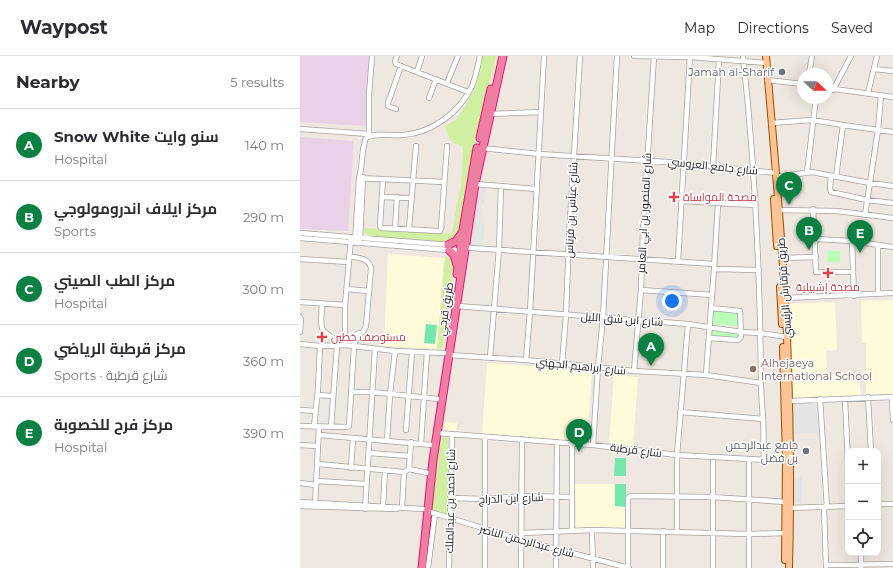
<!DOCTYPE html>
<html lang="en">
<head>
<meta charset="utf-8">
<style>
  :root { --surface:#fff; --page:#f7f7f7; --text:#2b2b33; --muted:#7c7c81; --line:#e1e1e2; --accent:#0b8043 }
  body { margin:0; font-family:Montserrat,Cairo,sans-serif; background:var(--page); color:var(--text) }
  .controls { position:absolute; right:12px; bottom:12px; display:grid; overflow:hidden; border-radius:8px; box-shadow:0 4px 16px #0002 }
  .controls button { width:36px; height:36px; display:grid; place-items:center; padding:0; border:0; border-bottom:1px solid var(--line); background:var(--surface); color:var(--text); font:20px sans-serif }
  .compass { position:absolute; left:497px; top:12px; width:36px; height:36px; border-radius:50%; background:var(--surface); box-shadow:0 4px 16px #0002; rotate:112deg }
  .you { position:absolute; left:372px; top:245px; width:14px; height:14px; margin:-10px; border:3px solid #fff; border-radius:50%; background:#1a73e8; box-shadow:0 0 0 6px #1a73e833 }
  .badge { display:grid; place-items:center; width:26px; height:26px; border-radius:50%; background:var(--accent); color:#fff; font-size:13px; font-weight:700 }
  .pin { position:absolute; translate:-50% -33px; filter:drop-shadow(0 1px 2px #0008) }
  .pin::after { content:''; position:absolute; top:21px; width:14px; height:12px; background:inherit; clip-path:polygon(0 0,100% 0,50% 100%) }
  .list { margin:0; padding:0; list-style:none }
  h2 { display:flex; justify-content:space-between; align-items:center; height:52px; margin:0; padding:0 16px; font-size:17px }
  h2 small { font-size:13px; font-weight:400; color:var(--muted) }
  .list li { display:grid; grid-template-columns:26px 1fr auto; gap:12px; align-items:center; box-sizing:border-box; height:72px; padding:0 16px; border-top:1px solid var(--line) }
  .list b { display:block; font-size:15px; white-space:nowrap }
  .list p { margin:0; font-size:13px; white-space:nowrap; color:var(--muted) }
  .list em { font-size:13px; font-style:normal; color:var(--muted) }
  .icon { flex:none; width:22px; height:22px; fill:none; stroke:currentColor; stroke-width:2; stroke-linecap:round; stroke-linejoin:round }
  .map { position:relative; flex:none; width:593px; height:512px; overflow:hidden }
  header { display:flex; align-items:center; gap:24px; box-sizing:border-box; height:56px; padding:0 20px; background:var(--surface); border-bottom:1px solid var(--line) }
  header strong { font-size:19px }
  nav { display:flex; gap:22px; margin-inline-start:auto; font-size:14px }
  main { display:flex }
  aside { flex:1; background:var(--surface) }
  .map>svg:first-child { display:block }
  .industrial { fill:#e9d1e7 }
  .education { fill:#fffad9 }
  .grass { fill:#d1efa0 }
  .park { fill:#baffb7 }
  .pitch { fill:#75e7ac }
  .parking { fill:#e4e4e4 }
  .lines { fill:none; stroke-linecap:round; stroke-linejoin:round }
  .minor-casing { stroke:#a3a3a3; stroke-width:6 }
  .major-casing { stroke:#945000; stroke-width:8 }
  .highway-casing { stroke:#e91177; stroke-width:9 }
  .minor { stroke:#fff; stroke-width:4.5 }
  .major { stroke:#ffc495; stroke-width:6 }
  .highway { stroke:#ef7fa2; stroke-width:7 }
  .worship-dot { fill:#6b7280; stroke:#fff; stroke-width:1.5 }
  .health-dot { fill:#e0444e; stroke:#fff; stroke-width:1.5 }
  .education-dot { fill:#8d6e63; stroke:#fff; stroke-width:1.5 }
  .labels { text-anchor:middle; dominant-baseline:central; stroke-width:3; stroke-linejoin:round; paint-order:stroke }
  .worship-label { font-size:11px; fill:#5b616d; stroke:#fff; text-anchor:end }
  .street-label { font-size:11px; fill:#1c1c1c; stroke:#fff }
  .health-label { font-size:11px; fill:#be3a42; stroke:#fff; text-anchor:start }
  .education-label { font-size:11px; fill:#785e54; stroke:#fff; text-anchor:start }
</style>
</head>
<body>
<header>
<strong>Waypost</strong>
<nav><a>Map</a><a>Directions</a><a>Saved</a></nav>
</header>
<main>
<aside>
<h2>Nearby<small>5 results</small></h2>
<ul class="list">
<li><span class="badge">A</span><div><b>Snow White سنو وايت</b><p>Hospital</p></div><em>140 m</em></li>
<li><span class="badge">B</span><div><b>مركز ايلاف اندرومولوجي</b><p>Sports</p></div><em>290 m</em></li>
<li><span class="badge">C</span><div><b>مركز الطب الصيني</b><p>Hospital</p></div><em>300 m</em></li>
<li><span class="badge">D</span><div><b>مركز قرطبة الرياضي</b><p>Sports · شارع قرطبة</p></div><em>360 m</em></li>
<li><span class="badge">E</span><div><b>مركز فرح للخصوبة</b><p>Hospital</p></div><em>390 m</em></li>
</ul>
</aside>
<div class="map">
<svg width="593" height="512" viewBox="0 0 593 512">
  <rect width="100%" height="100%" fill="#efe8e0"/>
  <path class="industrial" d="M0 0H69L66 70 0 66Z
    M0 81 54 85 48 175 0 173Z"/>
  <path class="education" d="M88 198 144 202 137 293 84 290Z
    M593 244V338L566 339V287H562L561 245Z
    M535 246 537 294 526 295 527 318H559L561 341 491 342 488 248Z
    M187 307 292 315 287 387 182 380Z
    M314 319 338 321 333 390 309 388Z
    M144 366 157 367 156 376 143 375Z
    M275 428H326V472L276 473Z"/>
  <path class="grass" d="M183 0H196L173 101 159 179 148 186 70 180 65 177 63 172 114 174 152 178 157 149 161 130 163 91C150 86 149 83 145 70L157 63 170 42 176 30Z
    M145 200 152 203 154 205 143 292 137 293Z
    M148 379V431L147 463 138 461 135 483 128 482 140 388 142 382Z"/>
  <path class="park" d="M528 195H540V206H527Z
    M413 254 437 255 438 270 410 268Z
    M412 274 438 276V282L411 280Z"/>
  <path class="pitch" d="M126 268 137 269 135 288 124 287Z
    M315 402H326V420H314Z
    M315 428H326V451L315 450Z"/>
  <path class="parking" d="M180 132 187 133 184 148H181L180 167 185 168 183 189H170Z
    M490 346H519L520 377H492Z
    M493 421H502V447H493Z"/>
  <g class="lines">
    <defs>
      <path id="minor" d="M97 0 95 5 96 8 168 36
        M334 0 390 1 467 7
        M443 0C455 108 460 217 461 326 461 338 462 350 463 362 464 376 463 390 464 404
        M574 13 593 15
        M117 16 122 0
        M509 18 512 0
        M467 24 503 28
        M147 27 158 0
        M527 32 593 41
        M533 34 551 0
        M568 37 577 0
        M129 42 136 23
        M96 53 88 50V47L101 10
        M190 58 241 56
        M471 67 512 64 543 69 593 76
        M0 73 69 78
        M69 80V39L72 0
        M182 92 239 98 383 107 476 117
        M413 111 419 4
        M507 117 516 42
        M531 120 530 133 531 136 567 144 593 147
        M476 121 512 116 570 127 593 130
        M536 121 543 69
        M59 122 144 126
        M83 123 80 170 81 172 140 175 141 173 147 90
        M175 128 236 133
        M82 141 111 142
        M382 145 455 149
        M513 153 516 216H553
        M479 154 537 155 593 162
        M565 159 578 74 581 39
        M95 173 97 141
        M109 173 116 90
        M0 177 150 189
        M0 182 161 195
        M60 183 63 121
        M515 183 552 185 593 191
        M552 185 554 240
        M55 186 59 122C63 109 61 94 66 82 75 76 92 80 103 79 132 77 160 56 172 30 176 20 178 10 180 0
        M163 190 171 192 414 208
        M482 202 516 201
        M0 203 49 206
        M378 205 390 0
        M414 213 459 214
        M47 233 69 235
        M341 234 412 239
        M578 237V190
        M485 242 593 237
        M0 246 45 249
        M22 248C20 279 19 273 45 289
        M157 250 388 268 441 276 460 277 487 281
        M0 261 1 264 0 276
        M409 282 438 284 441 281 440 255 411 252
        M0 288 20 290 45 289 95 295 145 297
        M45 289V249L51 183
        M149 299 226 304 334 315 406 319 461 327
        M190 302 199 193 201 130
        M226 304 230 256 244 0
        M262 308 266 259 269 181 280 0
        M334 315 341 234 343 175 354 0
        M406 319 414 213 418 148
        M51 336H72L138 343
        M18 339 33 340
        M568 341 571 395
        M592 341 593 364
        M520 343 527 451
        M545 343 548 408
        M489 345 593 341
        M0 354 15 355
        M380 356 463 363
        M0 370 46 371 49 370 54 290 57 278 63 276 66 270 71 212C69 202 58 202 49 200
        M14 371 18 333 20 290
        M31 371 37 290
        M106 374 112 296
        M137 377 293 389 377 399 488 405
        M20 379 132 389
        M87 385 90 338 95 295
        M121 387 127 296
        M272 387V474
        M0 389 18 390
        M293 389 298 311 303 262 317 0
        M69 397 110 400
        M449 403V512
        M18 408 104 416 109 413 128 417
        M51 412 53 382
        M109 413 111 386
        M17 425 66 428
        M0 427 16 429
        M150 442 185 443 222 440 272 441
        M0 446 123 453
        M578 448H593
        M15 449 19 371
        M0 450 97 453
        M83 450 85 414
        M524 451 526 510
        M102 452 104 416
        M488 452 548 450
        M65 453 75 293
        M127 455 222 484 329 512
        M292 474 293 512
        M363 475V512
        M377 475V399L388 268
        M222 477 292 474 449 478 486 477
        M561 497V512
        M526 509 593 508
        M128 512 135 457
        M149 512 152 379
        M185 512V381
        M221 512 222 383
        M256 512 257 386
        M328 512V442L330 440 412 441 486 446
        M413 512V401"/>
      <path id="major" d="M466 0C474 94 483 188 487 281 490 358 491 435 489 512
        M474 143 477 190
        M480 231 482 268
        M483 291 486 405 485 504"/>
      <path id="highway" d="M180 82 191 33
        M148 189 156 185 161 178
        M149 194 154 199 157 209
        M157 218 163 174 177 92
        M122 512 133 404 175 128 203 0"/>
    </defs>
    <use href="#minor" class="minor-casing"/>
    <use href="#major" class="major-casing"/>
    <use href="#highway" class="highway-casing"/>
    <use href="#minor" class="minor"/>
    <use href="#major" class="major"/>
    <use href="#highway" class="highway"/>
  </g>
  <g class="worship-dot">
    <circle cx="482" cy="16" r="4"/>
    <circle cx="506" cy="395" r="4"/>
  </g>
  <g class="health-dot">
    <path d="M372 135h4v4h4v4h-4v4h-4v-4h-4v-4h4z"/>
    <path d="M526 211h4v4h4v4h-4v4h-4v-4h-4v-4h4z"/>
    <path d="M20 275h4v4h4v4h-4v4h-4v-4h-4v-4h4z"/>
  </g>
  <circle class="education-dot" cx="453" cy="313" r="4"/>
  <g class="labels">
    <g class="worship-label">
      <text x="474" y="16">Jamah al-Sharif</text>
      <text x="498" y="389">جامع عبدالرحمن<tspan x="498" dy="13">بن فضل</tspan></text>
    </g>
    <g class="street-label">
      <text transform="translate(413 110) rotate(6)">شارع جامع العروسي</text>
      <text transform="translate(271 154) rotate(-87)">شارع عباّس بن فرناس</text>
      <text transform="translate(344 157) rotate(-87)">شارع المنصور بن ابي العامر</text>
      <text transform="translate(484 232) rotate(-94)">طريق قرقارش الرئيسي</text>
      <text transform="translate(145 253) rotate(-81)">طريق قرجي</text>
      <text transform="translate(322 263) rotate(4)">شارع ابن شق الليل</text>
      <text transform="translate(281 310) rotate(6)">شارع ابراهيم الجهني</text>
      <text transform="translate(336 394) rotate(7)">شارع قرطبة</text>
      <text transform="translate(211 442) rotate(-2)">شارع ابن الدراج</text>
      <text transform="translate(150 445) rotate(-89)">شارع احمد بن عبدالملك</text>
      <text transform="translate(227 485) rotate(15)">شارع عبدالرحمن الناصر</text>
    </g>
    <g class="health-label">
      <text x="383" y="141">مصحة المواساة</text>
      <text x="528" y="231" text-anchor="middle">مصحة إشبيلية</text>
      <text x="31" y="281">مستوصف خطين</text>
    </g>
    <g class="education-label">
      <text x="461" y="307">Alhejaeya<tspan x="461" dy="13">International School</tspan></text>
    </g>
  </g>
</svg>
<div class="controls">
<button>+</button>
<button>−</button>
<button><svg class="icon" aria-label="locate" viewBox="0 0 24 24"><circle cx="12" cy="12" r="6"/><path d="M12 2v4M12 18v4M2 12h4M18 12h4"/></svg></button>
</div>
<svg class="compass" viewBox="-18 -18 36 36"><path d="M0-13l5 13h-10z" fill="#e53935"/><path d="M0 13l5-13h-10z" fill="#7c7c81"/></svg>
<div class="you"></div>
<div class="pin badge" style="left:351px;top:310px">A</div>
<div class="pin badge" style="left:509px;top:194px">B</div>
<div class="pin badge" style="left:489px;top:149px">C</div>
<div class="pin badge" style="left:279px;top:396px">D</div>
<div class="pin badge" style="left:560px;top:197px">E</div>
</div>
</main>
</body>
</html>
